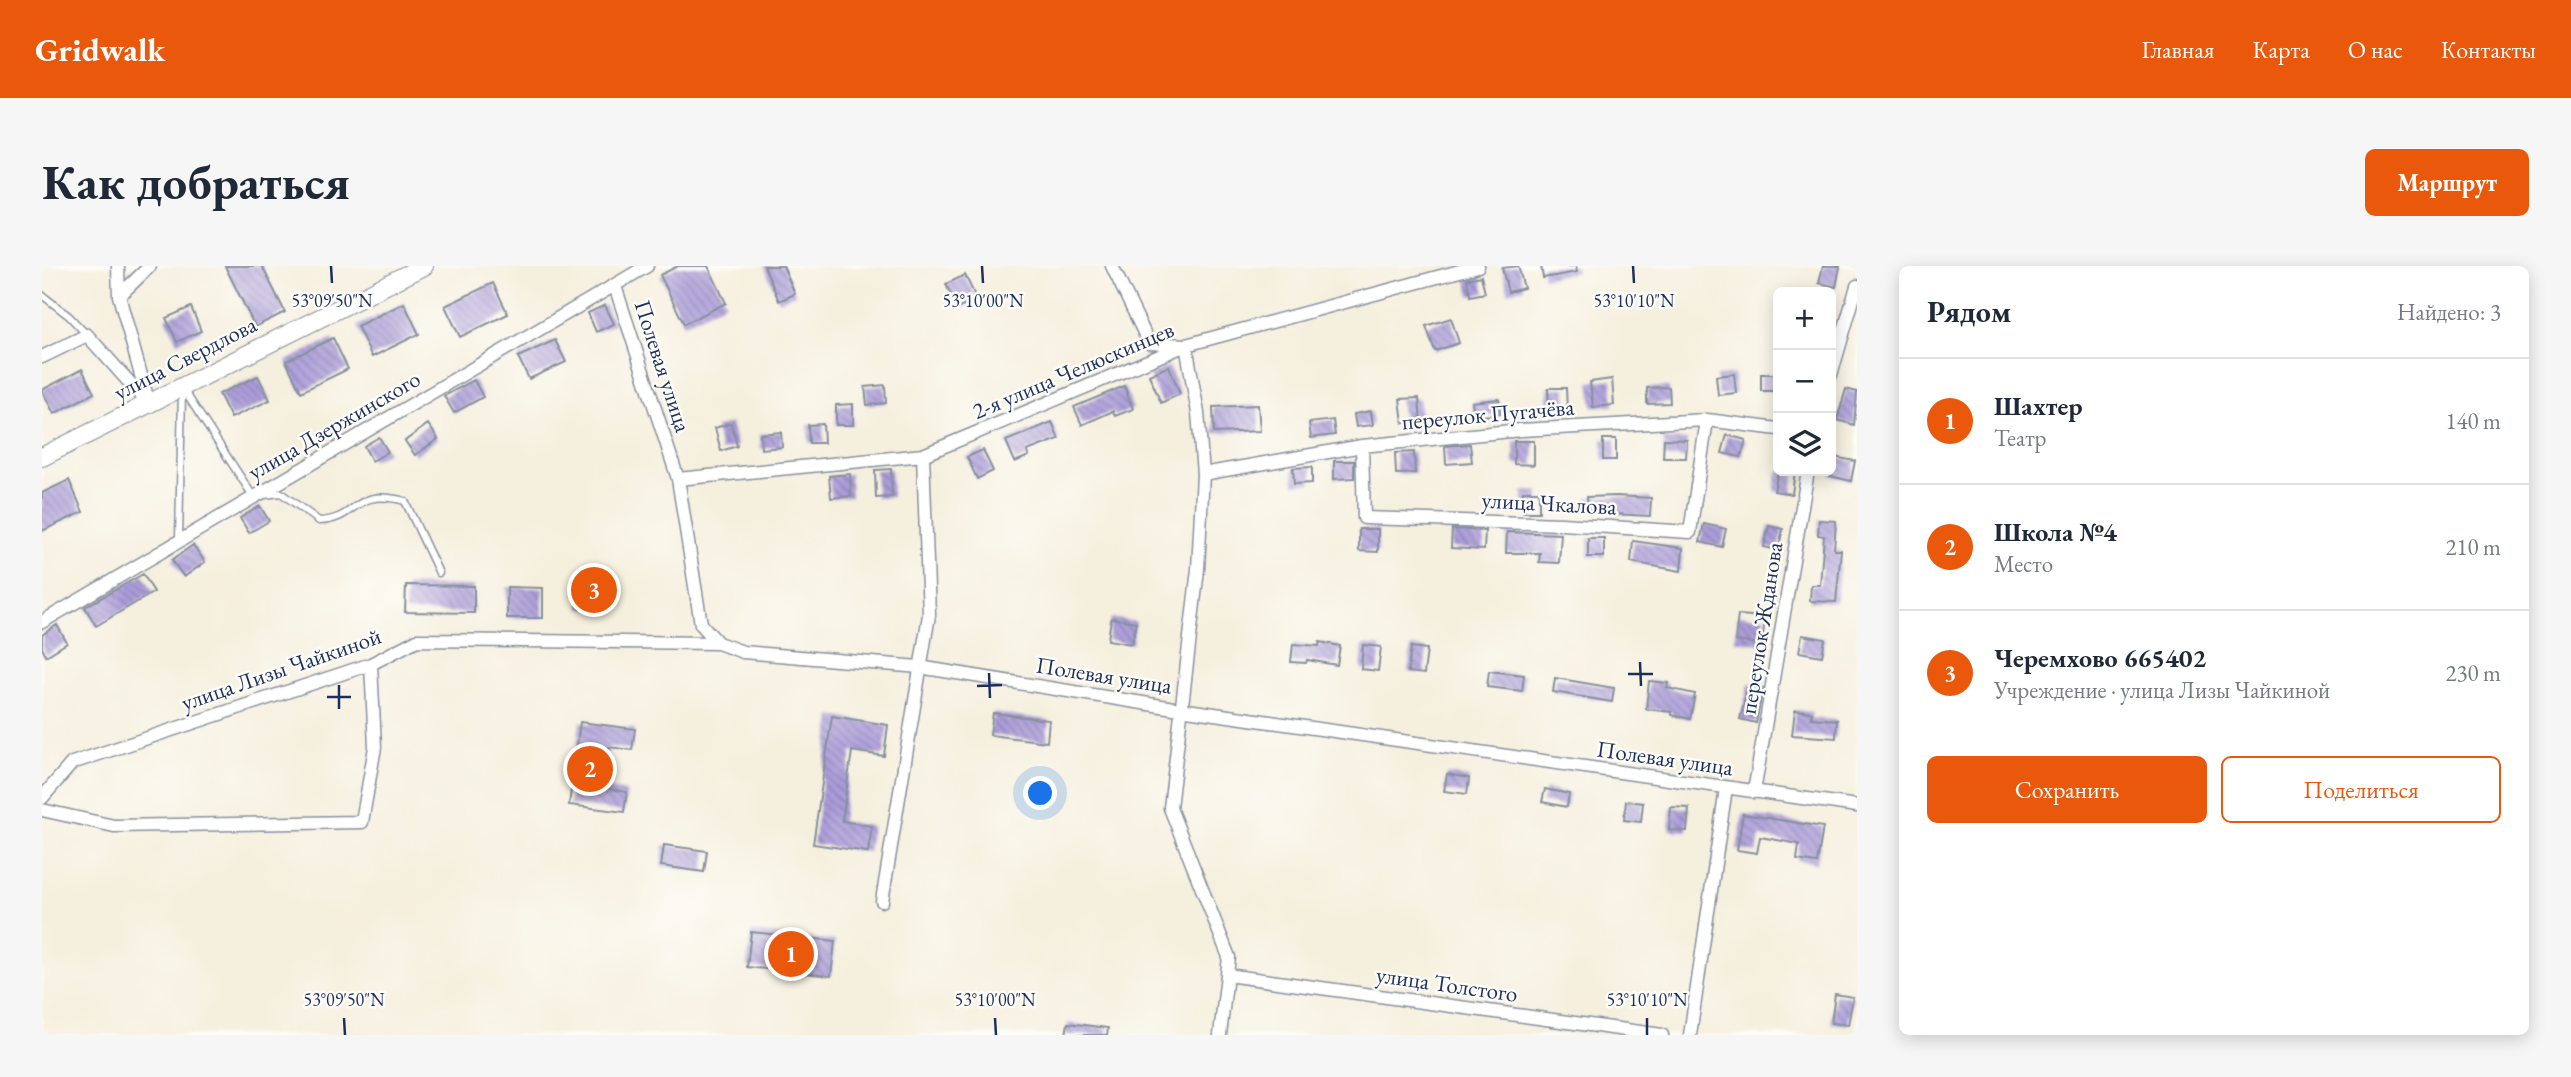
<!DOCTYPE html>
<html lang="ru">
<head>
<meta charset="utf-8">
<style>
  :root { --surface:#fff; --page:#f6f6f7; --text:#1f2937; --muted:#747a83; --line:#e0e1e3; --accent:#ea580c }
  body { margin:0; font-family:"EB Garamond",serif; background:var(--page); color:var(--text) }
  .controls { position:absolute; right:21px; top:21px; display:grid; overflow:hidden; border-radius:10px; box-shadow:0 4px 18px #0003 }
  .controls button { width:63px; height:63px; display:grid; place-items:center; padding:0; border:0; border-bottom:2px solid var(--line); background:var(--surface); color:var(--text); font:35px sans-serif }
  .you { position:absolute; left:999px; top:528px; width:24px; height:24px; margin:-18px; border:5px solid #fff; border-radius:50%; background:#1a73e8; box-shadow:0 0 0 10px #1a73e833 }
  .badge { display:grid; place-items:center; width:46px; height:46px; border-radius:50%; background:var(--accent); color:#fff; font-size:23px; font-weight:700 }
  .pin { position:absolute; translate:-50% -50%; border:4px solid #fff; box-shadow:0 2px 7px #0006 }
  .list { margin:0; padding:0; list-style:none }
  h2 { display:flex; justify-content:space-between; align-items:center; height:91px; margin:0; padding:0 28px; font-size:30px }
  h2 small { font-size:23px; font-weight:400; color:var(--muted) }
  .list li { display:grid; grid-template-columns:46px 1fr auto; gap:21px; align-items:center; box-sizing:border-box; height:126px; padding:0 28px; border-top:2px solid var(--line) }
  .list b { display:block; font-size:26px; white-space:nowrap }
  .list p { margin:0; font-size:23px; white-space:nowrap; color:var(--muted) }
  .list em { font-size:23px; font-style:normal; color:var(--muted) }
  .actions { display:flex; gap:14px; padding:21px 28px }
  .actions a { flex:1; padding:16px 0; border:2px solid var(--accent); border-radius:10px; text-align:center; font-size:24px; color:var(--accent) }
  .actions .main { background:var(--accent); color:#fff }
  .icon { flex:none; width:38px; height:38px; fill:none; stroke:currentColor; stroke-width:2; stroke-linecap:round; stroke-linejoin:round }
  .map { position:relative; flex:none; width:1815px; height:769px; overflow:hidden; border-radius:10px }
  header { display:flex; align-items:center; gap:42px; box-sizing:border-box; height:98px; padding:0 35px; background:var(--accent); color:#fff }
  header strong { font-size:33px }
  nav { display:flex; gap:38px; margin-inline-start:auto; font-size:24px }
  .intro { display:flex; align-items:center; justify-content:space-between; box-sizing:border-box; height:168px; padding:0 42px }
  h1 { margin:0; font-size:49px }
  .button { padding:18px 32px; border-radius:10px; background:var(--accent); color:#fff; font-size:24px; font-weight:700 }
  main { display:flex; gap:42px; padding:0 42px }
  aside { flex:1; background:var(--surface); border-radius:10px; box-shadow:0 4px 18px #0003 }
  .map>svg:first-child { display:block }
  .building { fill:url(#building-back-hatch) }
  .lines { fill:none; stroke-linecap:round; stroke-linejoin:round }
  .lane-casing { stroke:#888f9e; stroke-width:9 }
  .street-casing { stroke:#888f9e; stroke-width:15 }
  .secondary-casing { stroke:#888f9e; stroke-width:20 }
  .lane { stroke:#fff; stroke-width:6 }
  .street { stroke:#fff; stroke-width:12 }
  .secondary { stroke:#fff; stroke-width:18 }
  .ticks { fill:none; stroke:#1b2f5e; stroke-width:2.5 }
  .labels { text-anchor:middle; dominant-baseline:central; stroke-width:5; stroke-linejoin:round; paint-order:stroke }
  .street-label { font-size:23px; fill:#1b2f5e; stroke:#fdfcf7 }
  .ticks-label { font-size:18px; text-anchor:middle; fill:#1b2f5e; stroke:#fdfcf7; stroke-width:5; stroke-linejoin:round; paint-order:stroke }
</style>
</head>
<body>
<header>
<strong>Gridwalk</strong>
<nav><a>Главная</a><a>Карта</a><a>О нас</a><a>Контакты</a></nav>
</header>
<div class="intro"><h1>Как добраться</h1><a class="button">Маршрут</a></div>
<main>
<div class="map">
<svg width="1815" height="769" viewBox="0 0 1815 769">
  <defs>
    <pattern id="building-back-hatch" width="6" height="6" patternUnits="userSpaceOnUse" patternTransform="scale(1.75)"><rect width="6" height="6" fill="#ac9dd9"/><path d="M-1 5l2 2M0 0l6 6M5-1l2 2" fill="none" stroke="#8b80b3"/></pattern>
  </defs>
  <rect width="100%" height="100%" fill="#fdfcf7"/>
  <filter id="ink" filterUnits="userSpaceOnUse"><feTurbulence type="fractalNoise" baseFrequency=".0143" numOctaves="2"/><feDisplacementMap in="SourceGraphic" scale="14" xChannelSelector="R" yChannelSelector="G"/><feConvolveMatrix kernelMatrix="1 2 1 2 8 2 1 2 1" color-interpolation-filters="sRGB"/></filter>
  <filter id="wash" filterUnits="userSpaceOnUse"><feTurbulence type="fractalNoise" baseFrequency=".00686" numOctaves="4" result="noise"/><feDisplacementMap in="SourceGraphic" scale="28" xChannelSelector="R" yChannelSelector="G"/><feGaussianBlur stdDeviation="1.57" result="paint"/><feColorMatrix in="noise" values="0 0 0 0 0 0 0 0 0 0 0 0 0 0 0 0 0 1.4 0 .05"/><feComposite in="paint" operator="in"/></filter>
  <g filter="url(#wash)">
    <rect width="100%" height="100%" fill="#f5efdd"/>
    <g id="blocks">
      <path class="building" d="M183 0H220L243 46 213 61Z
        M636 0H666L684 37 642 58 618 9Z
        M722 0H741L753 28 737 35Z
        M1476 0 1482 22 1466 26 1460 2Z
        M1499 0H1534L1535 6 1501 12Z
        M1781 0H1798L1794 21 1777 17Z
        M923 9 935 34 915 43 904 18Z
        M1439 10 1443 27 1428 30 1425 13Z
        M451 17 466 48 418 71 403 40Z
        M362 37 377 68 330 91 315 60Z
        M563 39 572 58 554 66 546 47Z
        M149 41 159 65 135 76 124 52Z
        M1409 52 1417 77 1393 85 1384 60Z
        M291 72 306 103 259 126 244 95Z
        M513 74 524 96 487 113 476 91Z
        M1127 100 1138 128 1119 137 1107 109Z
        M40 103 52 127 12 148 0 124Z
        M1692 108 1694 127 1676 129 1674 110Z
        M1719 108H1735V125H1719Z
        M216 110 228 134 189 152 177 128Z
        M1570 113 1572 139 1551 141 1548 116Z
        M432 114 441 131 412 147 402 130Z
        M843 119 844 137 825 139 823 121Z
        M1082 120 1091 143 1073 150 1071 145 1040 159 1032 141Z
        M1627 121 1628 137 1605 138V122Z
        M1506 122H1524L1525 144H1507Z
        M1804 123 1815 126 1812 159 1795 154Z
        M1377 132 1379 156 1361 157 1358 133Z
        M1457 133 1458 148 1432 151 1430 136Z
        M811 138V159H794V139Z
        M1216 139 1218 165 1172 167 1171 141Z
        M1329 145 1331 159 1314 161 1312 148Z
        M1291 154 1293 169 1269 172 1267 157Z
        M1010 156 1017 173 985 185 987 190 973 196 964 175Z
        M689 157 695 180 679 185 673 162Z
        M386 158 396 173 373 189 363 175Z
        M781 158 782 177H767L766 159Z
        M739 166 740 181 719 183 718 168Z
        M1685 169 1704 174 1699 191 1680 187Z
        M337 171 346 186 330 195 322 180Z
        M1561 173H1574V194H1561Z
        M1622 173 1645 174 1644 192H1621Z
        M1472 175H1492V199L1472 198Z
        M1428 178 1430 196 1404 198 1403 180Z
        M941 184 951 205 935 213 925 191Z
        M1372 186 1373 207 1354 208 1353 187Z
        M1792 191 1813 195 1809 215 1788 210Z
        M1292 195H1312V212L1292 213Z
        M1270 201V217L1252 218 1251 202Z
        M849 203 850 231 834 232 833 204Z
        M1736 205H1753L1750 228 1732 225Z
        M808 208 809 230 789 232 787 210Z
        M27 214 41 246 0 265V227Z
        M1481 225H1497V246H1481Z
        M1575 230 1609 232 1608 250 1571 248V244L1546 245 1545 231Z
        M218 240 227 255 207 267 198 252Z
        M1777 254 1794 255 1792 284H1799L1794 336 1768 335 1769 319H1778L1782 270 1776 269Z
        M1662 258 1684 263 1680 281 1658 276Z
        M1727 260 1741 263 1736 284 1722 281Z
        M1317 263H1336V286L1317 285Z
        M1410 263 1443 265 1442 284 1409 282Z
        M1465 266 1519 268 1517 297 1497 296 1498 287H1464Z
        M1546 272H1562V291H1546Z
        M1591 275 1641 282 1639 305 1589 296Z
        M151 279 163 296 142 311 130 294Z
        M538 304 566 305 565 343H538Z
        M101 308 112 326 54 360 43 341Z
        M364 319 432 320V347L363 346Z
        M465 321 501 322V352H465Z
        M1696 349 1723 351 1720 378 1693 375Z
        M1069 352 1094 356 1090 378 1066 374Z
        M15 359 25 377 4 390 0 382V369Z
        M1760 369 1783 373 1780 390 1757 386Z
        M1278 376 1298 380 1295 399 1265 394 1264 397 1249 396 1251 378 1277 380Z
        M1321 379 1339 381 1336 405 1319 403Z
        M1369 381 1385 383 1382 408 1366 406Z
        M1447 405 1482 409 1480 425 1445 421Z
        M1513 412 1572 422 1570 436 1511 426Z
        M1607 415 1626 417 1625 422 1653 428 1648 453 1630 449V446L1604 443Z
        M1707 418 1721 422 1714 457 1698 453Z
        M1753 444 1770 446 1769 452 1795 454 1794 472 1750 469Z
        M951 447 1007 454 1005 476 948 469Z
        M790 450 846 459 842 490 810 485 800 555 830 560 826 586 771 578Z
        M538 456 593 463 590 484 567 481 561 522 585 526 582 546 527 539Z
        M1405 508 1427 512 1425 528 1402 525Z
        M1503 523 1527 528 1525 541 1500 536Z
        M1584 535 1601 537 1599 556 1582 554Z
        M1629 541 1647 542 1645 565 1627 564Z
        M1701 548 1781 561 1775 597 1755 594 1757 578 1718 571 1715 587 1695 584Z
        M622 579 665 585 662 606 619 600Z
        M709 666 793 675 789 710 705 701Z
        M1793 728 1811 731 1806 759 1789 757Z
        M1026 757 1066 762 1065 769H1024Z"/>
    </g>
  </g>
  <g filter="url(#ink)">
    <use href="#blocks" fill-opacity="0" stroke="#888f9e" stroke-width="2"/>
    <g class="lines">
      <defs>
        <path id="lane" d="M0 29 27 50 45 69
          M141 123 211 230
          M222 229 239 227 277 255C317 254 309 221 363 235L397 307
          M137 274 140 126"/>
        <path id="street" d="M76 0 77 30 107 138
          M1070 0 1107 77 1144 79 1156 147 1161 208 1156 303 1128 542 1187 691 1178 769
          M573 20 636 213 659 358 676 377 701 386 877 401 1138 443 1815 540
          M77 30 108 0
          M0 91 45 69 104 135
          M1789 109 1815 20
          M1320 180 1322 252 1520 258 1648 266 1665 154
          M1161 208 1320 180 1479 164 1665 154 1736 163
          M636 213 881 189 1144 79 1436 0
          M0 356 605 0
          M1712 526 1766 205
          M0 532 30 497 329 398 375 374 676 377
          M0 544 72 560 320 556 333 481 329 398
          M840 635 887 349 881 189
          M1185 709 1620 769
          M1648 769 1684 522"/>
        <path id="secondary" d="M0 191 382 0"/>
      </defs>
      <use href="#lane" class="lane-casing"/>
      <use href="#street" class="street-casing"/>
      <use href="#secondary" class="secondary-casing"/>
      <use href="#lane" class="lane"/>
      <use href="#street" class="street"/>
      <use href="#secondary" class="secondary"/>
    </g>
  </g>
  <path class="ticks" d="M289 0 290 17M940 0 941 17M1591 0 1592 17M1598 396 1599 420M947 407 948 432M1586 408H1611M297 419V443M935 420 960 419M285 431H309M302 752 303 769M953 752 954 769M1605 752V769"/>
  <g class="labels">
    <g class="street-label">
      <text transform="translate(143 92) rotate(-27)">улица Свердлова</text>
      <text transform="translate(621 100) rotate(72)">Полевая улица</text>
      <text transform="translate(1031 104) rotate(-23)">2-я улица Челюскинцев</text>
      <text transform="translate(1446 148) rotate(-5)">переулок Пугачёва</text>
      <text transform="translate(292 159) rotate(-30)">улица Дзержинского</text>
      <text transform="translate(1507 237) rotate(3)">улица Чкалова</text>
      <text transform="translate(1719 362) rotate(-81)">переулок Жданова</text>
      <text transform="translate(239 403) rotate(-19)">улица Лизы Чайкиной</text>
      <text transform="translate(1062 409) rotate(9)">Полевая улица</text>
      <text transform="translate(1623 492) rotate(8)">Полевая улица</text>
      <text transform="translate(1405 718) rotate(8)">улица Толстого</text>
    </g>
  </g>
  <g class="ticks-label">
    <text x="290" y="41">53°09'50"N</text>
    <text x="941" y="41">53°10'00"N</text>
    <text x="1592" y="41">53°10'10"N</text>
    <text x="302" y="740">53°09'50"N</text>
    <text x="953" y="740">53°10'00"N</text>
    <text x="1605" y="740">53°10'10"N</text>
  </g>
</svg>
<div class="controls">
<button>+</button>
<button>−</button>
<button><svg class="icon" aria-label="layers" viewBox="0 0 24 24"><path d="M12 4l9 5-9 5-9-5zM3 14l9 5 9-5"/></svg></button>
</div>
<div class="you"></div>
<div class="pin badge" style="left:749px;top:688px">1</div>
<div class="pin badge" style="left:548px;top:503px">2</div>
<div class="pin badge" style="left:552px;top:324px">3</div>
</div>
<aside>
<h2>Рядом<small>Найдено: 3</small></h2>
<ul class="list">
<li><span class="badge">1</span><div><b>Шахтер</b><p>Театр</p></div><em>140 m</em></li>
<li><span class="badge">2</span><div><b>Школа №4</b><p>Место</p></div><em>210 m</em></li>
<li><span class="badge">3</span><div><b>Черемхово 665402</b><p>Учреждение · улица Лизы Чайкиной</p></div><em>230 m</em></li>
</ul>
<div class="actions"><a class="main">Сохранить</a><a>Поделиться</a></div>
</aside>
</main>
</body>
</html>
